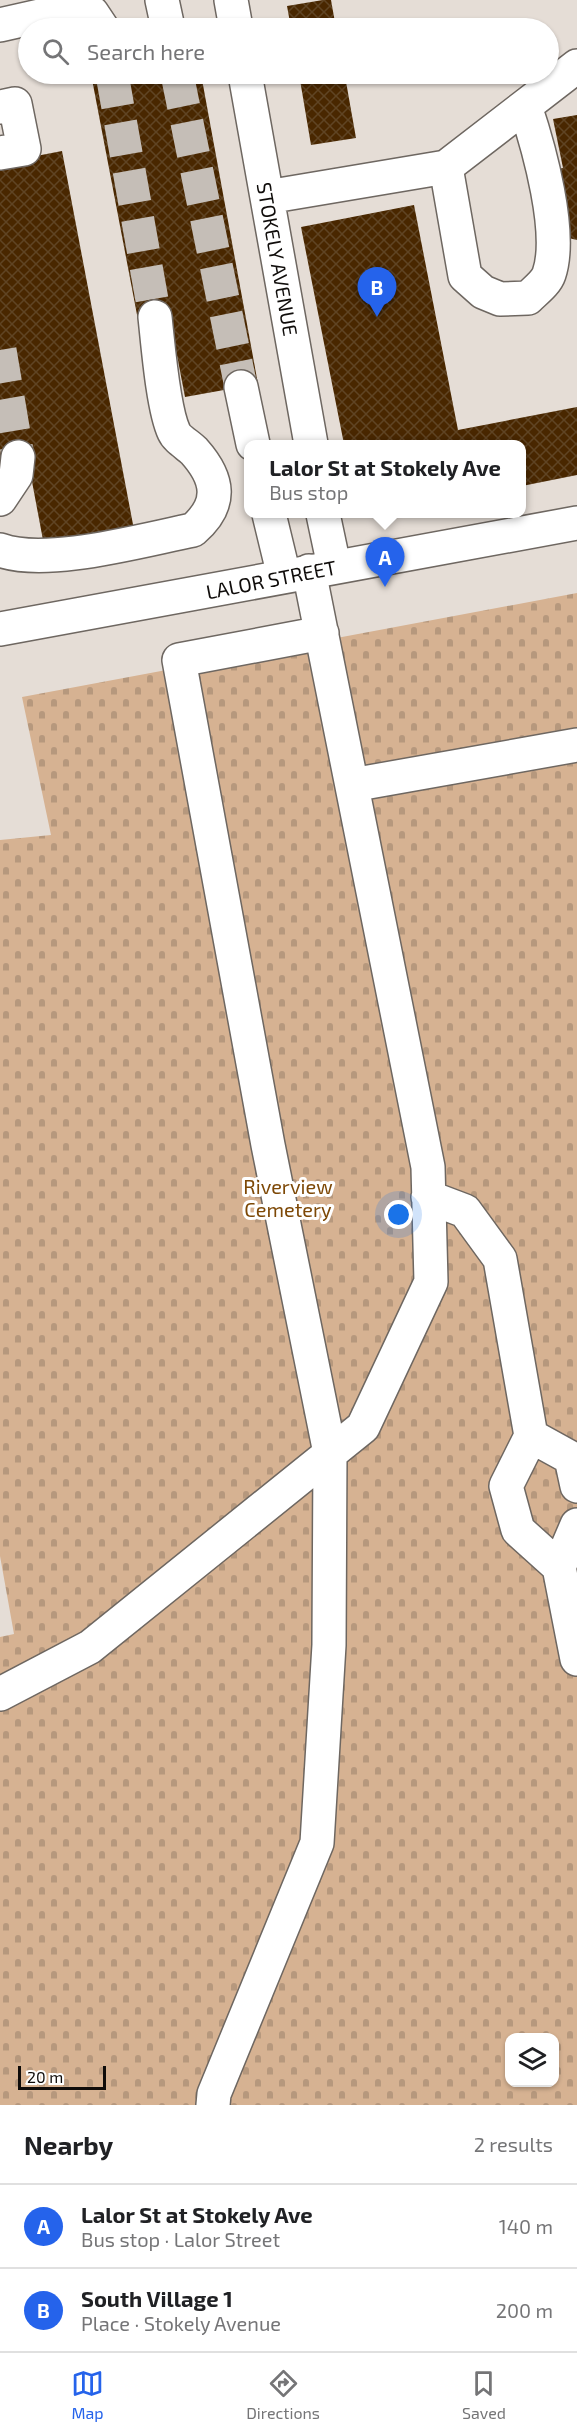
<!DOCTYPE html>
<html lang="en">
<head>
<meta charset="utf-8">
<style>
  :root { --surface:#fff; --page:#f6f6f6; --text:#202124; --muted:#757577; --line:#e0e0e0; --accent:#2563eb }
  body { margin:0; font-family:"Exo 2",sans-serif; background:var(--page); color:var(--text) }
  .controls { position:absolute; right:18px; bottom:18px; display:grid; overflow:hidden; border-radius:12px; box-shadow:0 2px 4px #0004 }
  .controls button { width:54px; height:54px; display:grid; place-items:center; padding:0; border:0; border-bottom:2px solid var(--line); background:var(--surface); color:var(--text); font:30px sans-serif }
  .scale { position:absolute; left:18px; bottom:15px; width:88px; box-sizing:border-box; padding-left:6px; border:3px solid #0f0c0a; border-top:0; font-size:16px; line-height:21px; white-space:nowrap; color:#0f0c0a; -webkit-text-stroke:4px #fff; paint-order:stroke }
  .you { position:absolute; left:399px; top:1215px; width:21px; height:21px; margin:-15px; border:4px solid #fff; border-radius:50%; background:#1a73e8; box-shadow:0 0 0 9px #1a73e833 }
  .badge { display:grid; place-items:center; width:39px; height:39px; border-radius:50%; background:var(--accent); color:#fff; font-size:20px; font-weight:700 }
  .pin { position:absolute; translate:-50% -50px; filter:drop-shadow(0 2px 3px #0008) }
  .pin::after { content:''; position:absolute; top:32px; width:21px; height:18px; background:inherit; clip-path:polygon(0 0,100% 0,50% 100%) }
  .popup { position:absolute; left:244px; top:440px; width:282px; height:78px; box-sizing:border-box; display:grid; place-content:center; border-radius:12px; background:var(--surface); filter:drop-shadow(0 2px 4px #0005); font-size:20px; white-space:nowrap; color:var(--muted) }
  .popup b { font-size:22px; color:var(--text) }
  .popup::after { content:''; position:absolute; left:50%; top:100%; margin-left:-12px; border:12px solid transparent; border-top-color:var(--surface) }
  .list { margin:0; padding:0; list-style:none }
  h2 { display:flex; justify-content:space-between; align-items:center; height:78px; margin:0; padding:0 24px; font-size:26px }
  h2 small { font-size:20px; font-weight:400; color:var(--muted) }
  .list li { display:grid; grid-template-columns:39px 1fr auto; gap:18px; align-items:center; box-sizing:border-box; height:84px; padding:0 24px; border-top:2px solid var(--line) }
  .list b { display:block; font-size:22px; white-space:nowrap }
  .list p { margin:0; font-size:20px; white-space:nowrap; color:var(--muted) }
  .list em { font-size:20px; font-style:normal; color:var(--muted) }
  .icon { flex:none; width:33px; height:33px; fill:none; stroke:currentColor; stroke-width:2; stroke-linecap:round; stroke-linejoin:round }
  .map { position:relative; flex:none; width:577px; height:2105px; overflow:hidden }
  .search { position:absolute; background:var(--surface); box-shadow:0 2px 4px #0004; left:18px; right:18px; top:18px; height:66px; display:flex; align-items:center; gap:15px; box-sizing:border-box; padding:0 21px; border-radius:33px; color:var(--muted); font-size:22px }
  .sheet { height:246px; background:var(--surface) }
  nav { display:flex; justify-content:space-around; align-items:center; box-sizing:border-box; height:84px; border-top:2px solid var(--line); background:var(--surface); font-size:16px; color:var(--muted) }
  nav a { display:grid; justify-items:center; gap:3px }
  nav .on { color:var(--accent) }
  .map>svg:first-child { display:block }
  .cemetery { fill:url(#cemetery-stones); fill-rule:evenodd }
  .building { fill:url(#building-cross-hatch) }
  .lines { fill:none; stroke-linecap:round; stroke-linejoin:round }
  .minor-tunnel { stroke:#c5beb7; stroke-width:33; stroke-dasharray:33 16; stroke-linecap:butt }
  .minor-casing { stroke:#6e6761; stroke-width:36 }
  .major-casing { stroke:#6e6761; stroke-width:36 }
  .minor { stroke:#fff; stroke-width:33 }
  .major { stroke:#fff; stroke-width:33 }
  .labels { text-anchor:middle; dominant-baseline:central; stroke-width:6; stroke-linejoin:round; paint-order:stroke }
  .street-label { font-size:20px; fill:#0f0c0a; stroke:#fff }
  .park-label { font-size:20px; fill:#7d4806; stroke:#fff }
</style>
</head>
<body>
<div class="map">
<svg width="577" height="2105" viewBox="0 0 577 2105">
  <defs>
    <pattern id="cemetery-stones" width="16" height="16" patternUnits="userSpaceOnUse" patternTransform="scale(1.5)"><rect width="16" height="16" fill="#d6b292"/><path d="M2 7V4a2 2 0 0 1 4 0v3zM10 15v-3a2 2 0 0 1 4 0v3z" fill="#b6987d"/></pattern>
    <pattern id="building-cross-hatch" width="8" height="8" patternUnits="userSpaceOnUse" patternTransform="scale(1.5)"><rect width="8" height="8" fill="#492700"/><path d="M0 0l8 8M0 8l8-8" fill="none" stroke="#5f4424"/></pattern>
  </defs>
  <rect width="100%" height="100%" fill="#e5ddd6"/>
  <path class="cemetery" d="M577 593V2105H0V1637L14 1634 0 1556V840L51 835 22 697ZM510 2038H554V2082H510Z"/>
  <path class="building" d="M323 0H331L336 28H291L287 6Z
    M91 74H201L258 384 185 397 169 314 138 320Z
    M299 74H355L345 76 356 138 311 145Z
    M577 115V240L560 236 548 171 563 168 553 119Z
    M62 151 139 556 49 572 27 455 0 460V163Z
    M414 205 458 430 577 407V475L522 486V444H344L301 227Z"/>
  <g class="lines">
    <path class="minor-tunnel" d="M112 74 155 317
      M177 74 241 387
      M0 350 18 457"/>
    <defs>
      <path id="minor" d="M162 0 168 28
        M231 0 236 28
        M0 25 75 8 92 13 102 28
        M245 74 311 444
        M0 107 15 104 24 149 0 153
        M446 167 465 276 483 292 500 299 528 298C535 291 546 283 549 274 563 233 539 148 525 106
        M267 197 446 167 577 66
        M241 387 253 444
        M0 499 16 475 18 457
        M269 514 284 576
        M323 514 334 566
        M0 550C46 567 142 540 193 530 223 504 219 479 194 451 188 445 177 439 174 432 163 409 158 344 155 317
        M352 785 577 745
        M428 1197 465 1211 500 1259 531 1436 506 1486 518 1530 559 1567 577 1659
        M531 1436 571 1458 577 1486
        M559 1567 577 1525
        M0 1694 90 1647 363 1427 431 1282 428 1167 309 571
        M213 2105 214 2094 317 1843 329 1645 330 1453 268 1145 179 660 322 633"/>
      <path id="major" d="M0 629 577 523"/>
    </defs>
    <use href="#minor" class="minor-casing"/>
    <use href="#major" class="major-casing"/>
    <use href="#minor" class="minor"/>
    <use href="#major" class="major"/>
  </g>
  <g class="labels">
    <g class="street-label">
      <text transform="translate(278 259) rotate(80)">STOKELY AVENUE</text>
      <text transform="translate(271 579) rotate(-11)">LALOR STREET</text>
    </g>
    <g class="park-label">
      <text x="288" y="1186">Riverview<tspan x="288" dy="23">Cemetery</tspan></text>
    </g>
  </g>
</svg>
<div class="controls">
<button><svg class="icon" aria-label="layers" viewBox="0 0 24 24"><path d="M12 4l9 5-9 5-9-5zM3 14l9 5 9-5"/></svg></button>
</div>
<div class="scale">20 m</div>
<div class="you"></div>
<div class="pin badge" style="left:385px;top:587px">A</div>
<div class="popup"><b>Lalor St at Stokely Ave</b>Bus stop</div>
<div class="pin badge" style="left:377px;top:317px">B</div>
<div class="search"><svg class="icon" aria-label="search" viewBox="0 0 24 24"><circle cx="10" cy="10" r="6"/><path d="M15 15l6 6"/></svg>Search here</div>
</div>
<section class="sheet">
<h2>Nearby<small>2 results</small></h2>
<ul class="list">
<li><span class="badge">A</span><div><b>Lalor St at Stokely Ave</b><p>Bus stop · Lalor Street</p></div><em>140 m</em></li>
<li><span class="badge">B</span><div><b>South Village 1</b><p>Place · Stokely Avenue</p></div><em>200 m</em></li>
</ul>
</section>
<nav>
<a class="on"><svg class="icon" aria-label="map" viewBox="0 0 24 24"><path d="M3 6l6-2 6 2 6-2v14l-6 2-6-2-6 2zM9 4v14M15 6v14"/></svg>Map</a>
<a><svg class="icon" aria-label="directions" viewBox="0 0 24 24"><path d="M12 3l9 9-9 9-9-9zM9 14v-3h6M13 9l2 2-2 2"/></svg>Directions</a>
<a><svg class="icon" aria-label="saved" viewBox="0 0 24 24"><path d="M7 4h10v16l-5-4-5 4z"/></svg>Saved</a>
</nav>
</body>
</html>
